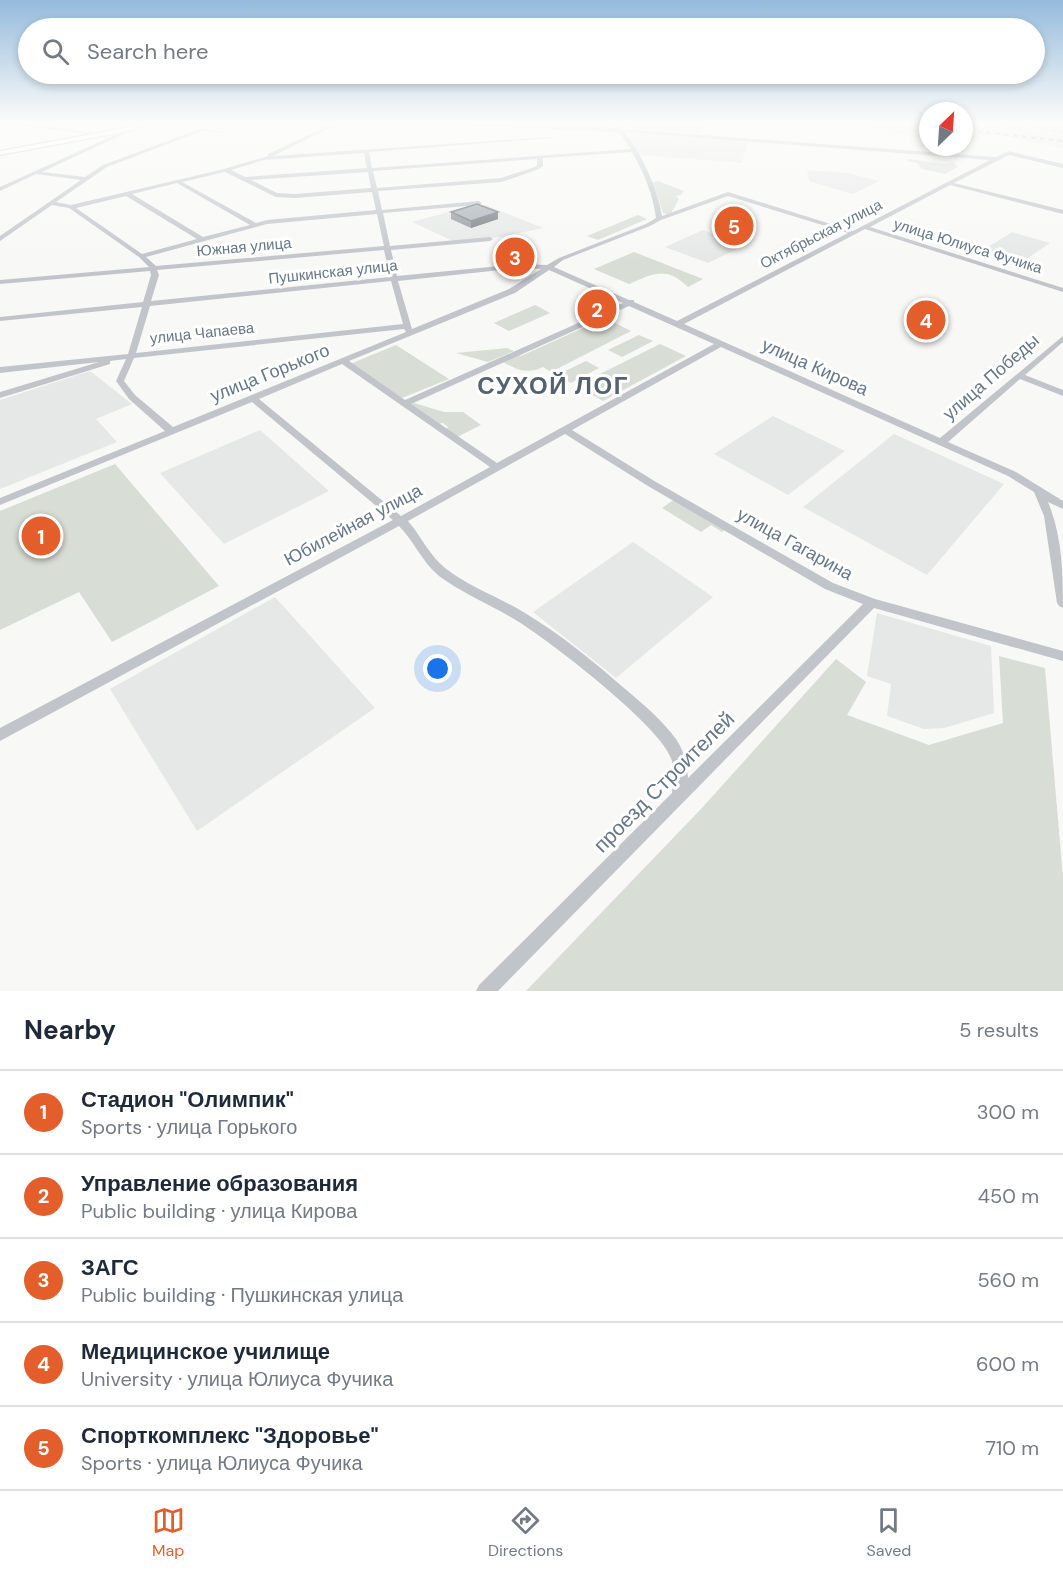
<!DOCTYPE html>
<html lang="en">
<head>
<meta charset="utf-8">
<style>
  :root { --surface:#fff; --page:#f6f6f7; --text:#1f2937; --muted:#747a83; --line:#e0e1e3; --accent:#e35e2b }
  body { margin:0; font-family:"DM Sans",sans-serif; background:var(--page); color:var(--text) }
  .compass { position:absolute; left:919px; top:102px; width:54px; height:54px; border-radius:50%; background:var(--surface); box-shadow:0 3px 9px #0003; rotate:25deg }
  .you { position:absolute; left:438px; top:669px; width:21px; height:21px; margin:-15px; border:4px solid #fff; border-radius:50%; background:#1a73e8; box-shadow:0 0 0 9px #1a73e833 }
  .badge { display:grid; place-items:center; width:39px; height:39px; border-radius:50%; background:var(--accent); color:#fff; font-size:20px; font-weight:700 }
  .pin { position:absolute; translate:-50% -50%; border:3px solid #fff; box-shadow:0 2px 6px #0006 }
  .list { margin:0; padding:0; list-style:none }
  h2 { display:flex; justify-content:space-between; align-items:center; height:78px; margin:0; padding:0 24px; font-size:26px }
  h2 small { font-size:20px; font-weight:400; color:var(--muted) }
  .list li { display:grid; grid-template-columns:39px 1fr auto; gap:18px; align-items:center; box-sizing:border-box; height:84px; padding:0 24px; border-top:2px solid var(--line) }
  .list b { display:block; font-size:22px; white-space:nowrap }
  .list p { margin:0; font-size:20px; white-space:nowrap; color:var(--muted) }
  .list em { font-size:20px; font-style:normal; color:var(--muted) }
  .icon { flex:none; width:33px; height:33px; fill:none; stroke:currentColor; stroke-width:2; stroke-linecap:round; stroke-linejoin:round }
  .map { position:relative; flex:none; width:1063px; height:991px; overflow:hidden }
  .search { position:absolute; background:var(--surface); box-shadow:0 3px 9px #0003; left:18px; right:18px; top:18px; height:66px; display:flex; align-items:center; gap:15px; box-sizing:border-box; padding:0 21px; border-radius:33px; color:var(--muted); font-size:22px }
  .sheet { height:498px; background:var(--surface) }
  nav { display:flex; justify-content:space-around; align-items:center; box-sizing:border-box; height:84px; border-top:2px solid var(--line); background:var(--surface); font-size:16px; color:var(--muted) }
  nav a { display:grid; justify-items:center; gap:3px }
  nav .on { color:var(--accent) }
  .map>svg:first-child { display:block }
  .built { fill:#e6e7e7 }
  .green { fill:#d8ddd5 }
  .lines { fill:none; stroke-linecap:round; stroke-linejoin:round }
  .major-casing { stroke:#b5b9be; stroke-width:2 }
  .minor { fill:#c1c5ca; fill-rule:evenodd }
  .major { fill:#fff; fill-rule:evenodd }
  .rail-casing { stroke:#a2a9af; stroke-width:2 }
  .rail { stroke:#fff; stroke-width:1.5; stroke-dasharray:4.5; stroke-linecap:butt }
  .wall { fill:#90979d }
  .shaded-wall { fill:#767b80 }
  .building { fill:#a8b0b7; stroke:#767b80; stroke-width:1.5 }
  .labels { text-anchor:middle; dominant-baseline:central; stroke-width:6; stroke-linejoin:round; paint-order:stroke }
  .far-street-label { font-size:15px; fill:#677787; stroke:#fff }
  .street-label { font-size:18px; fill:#677787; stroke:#fff }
  .near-street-label { font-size:21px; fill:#677787; stroke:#fff }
  .district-label { font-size:24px; font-weight:bold; letter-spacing:1.5px; fill:#55616c; stroke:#fff }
</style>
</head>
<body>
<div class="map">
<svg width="1063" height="991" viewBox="0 0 1063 991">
  <rect width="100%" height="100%" fill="#f8f8f6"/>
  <path class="built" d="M637 122H702L703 126 701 134 632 129Z
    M846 122H928V141L903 135Z
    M964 122H1047L1062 124 1063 148 998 135 987 136 975 141 964 139Z
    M628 132 748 142 742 163 638 155Z
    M807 170 848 173 879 181 853 194 809 181Z
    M486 205 543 228 501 237 453 241 412 222 467 207Z
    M703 230 727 239 731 237 749 243 708 263 665 247Z
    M1012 232 1050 243 1016 266 977 254Z
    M90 371 132 404 96 419 117 442 0 489V400Z
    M773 416 845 451 788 495 714 454Z
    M260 430 329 491 224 544 160 473Z
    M894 434 1004 484 927 575 803 507Z
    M633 542 713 597 616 678 533 612Z
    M275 597 375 708 197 831 110 689Z
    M877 613 991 646 994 713 944 728 924 729 887 716 891 684 867 676Z"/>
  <path class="green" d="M909 159 945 164 953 162 958 167 945 174 922 169 917 163 907 161Z
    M658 181 684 191 681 195 676 196 679 199 670 215 663 213 653 182Z
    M638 215 647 219 598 240 587 236Z
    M634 252 703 279 688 287C667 266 654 273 629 284L594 269Z
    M535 305 550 313 509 331 494 323Z
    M605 318 631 331 551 372 543 367C527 375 516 369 501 361L517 354 521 356Z
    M639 335 653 341 622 357 608 350Z
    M660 344 686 356 603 401 576 386Z
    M396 345 449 379 402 398 350 364Z
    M507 348 514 351 488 362 456 353Z
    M586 361 599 368 571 383 557 375Z
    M414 403 444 412H463L481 425 457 437 446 430 448 427 443 423 438 424 409 405Z
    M115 464 219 586 112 642 79 592 0 630V511Z
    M675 499 726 529 722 532 711 525 701 532 662 508Z
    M999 656 1045 668 1063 878V991H526L701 809 836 659 866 682 847 715 929 745 1003 723Z"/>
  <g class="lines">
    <defs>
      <path id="major" d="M143 122H151L130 131 0 155V151L129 127Z"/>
    </defs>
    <use href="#major" class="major-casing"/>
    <path class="minor" d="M0 122H11L110 135 108 136 0 123Z
      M336 122H342L273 156 550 137 552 138 369 152 372 168 631 149 619 132 395 122 617 128 615 126 618 122H622L619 126 622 129 996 157 1008 151 1063 164V168L1009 155 954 183 1063 210V214L950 185 870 227 1063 288V292L865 229 684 324 940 438 1063 336V342L1025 375 1063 390V396L1020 379 948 442 1016 472 1063 501V509L1048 502C1062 535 1063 572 1063 608L1059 606 1057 603 1044 516 1034 492 1008 476 721 347 572 430 656 482 833 583 875 599 1063 651V661L874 608 498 991H476L479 985 672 793C673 783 674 771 672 761 664 728 546 638 514 619 489 604 462 593 439 576 422 562 414 541 399 526L0 741V728L393 520 252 402 0 505V498L165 431 129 399 116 381 126 359 110 361V364L0 398V392L99 362 0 373V367L128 354 142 307 0 321V317L143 302 151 275 150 271 0 284V280L149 267 139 257 69 208 52 205 0 241V236L81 180 36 174 0 191V187L130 128 132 130 42 172 85 177 103 165 200 129 226 132 224 133 202 131 107 167 56 202 71 205 224 169 268 156V154ZM625 132 990 160 853 231 728 192 662 216C657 186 642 156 625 132ZM632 152C644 172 653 195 656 218L646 224 559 258 547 265 520 264 397 276 391 250 490 241 493 239 490 237 390 246 383 213 479 205 482 203 479 201 382 210 378 191 502 182 539 169 543 166V158ZM364 153 367 168 245 177 231 170 264 160ZM537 159V165L535 167 501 178 377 188 373 171ZM225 172 276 197 295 198 372 192 376 210 267 220 256 223 182 182ZM368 172 371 188 295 194 277 193 251 180ZM177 183 250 225 203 237 132 194ZM126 196 197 239 142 254 76 208ZM728 196 848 233 677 321 634 302V300H629L554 267 563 260 650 226 661 220ZM377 214 384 246 156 266 146 257 267 224ZM384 250 390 277 151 301 159 275 157 270ZM520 268 541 269 509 289 412 329 398 281ZM549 270 623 303 405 400 349 361 515 293ZM391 281 403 324 136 353 150 306ZM629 306 714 344 497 463 411 404ZM404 329 406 332 173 427 135 395 124 381 134 358ZM342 364 490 467 401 516 259 399ZM565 434 648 486 825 589 863 604 688 778C687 763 684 751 676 739 662 720 642 703 624 688 593 661 560 634 525 613 499 597 469 587 445 568 429 555 421 536 408 521Z
      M1059 122H1063V123H1059Z"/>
    <use href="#major" class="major"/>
    <defs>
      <path id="rail" d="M908 122 928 125
        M1022 122 1063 132
        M999 123 1022 128
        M964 130 1063 141"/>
    </defs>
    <use href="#rail" class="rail-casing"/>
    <use href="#rail" class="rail"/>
  </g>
  <path class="wall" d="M451 212H498V219L471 228 451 219Z"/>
  <path class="shaded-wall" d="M498 212V219L471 228V221Z"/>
  <path class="building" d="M477 204 498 212 471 221 451 212Z"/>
  <linearGradient id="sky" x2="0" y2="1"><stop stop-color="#95bbdc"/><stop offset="0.47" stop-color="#fcfcfb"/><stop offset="1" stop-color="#fcfcfb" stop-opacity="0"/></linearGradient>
  <rect width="1063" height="261" fill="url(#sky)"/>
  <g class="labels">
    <g class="far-street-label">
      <text transform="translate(821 234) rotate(-27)">Октябрьская улица</text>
      <text transform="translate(968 246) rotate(17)">улица Юлиуса Фучика</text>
      <text transform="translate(244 247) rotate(-5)">Южная улица</text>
      <text transform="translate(333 272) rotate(-6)">Пушкинская улица</text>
      <text transform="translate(202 333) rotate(-6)">улица Чапаева</text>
    </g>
    <g class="street-label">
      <text transform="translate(815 367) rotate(24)">улица Кирова</text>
      <text transform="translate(270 373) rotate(-22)">улица Горького</text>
      <text transform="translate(991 377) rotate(-41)">улица Победы</text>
      <text transform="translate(353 525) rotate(-28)">Юбилейная улица</text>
      <text transform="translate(795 544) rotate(29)">улица Гагарина</text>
    </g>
    <g class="near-street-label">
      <text transform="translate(664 782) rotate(-45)">проезд Строителей</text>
    </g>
    <g class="district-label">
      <text x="553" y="385">СУХОЙ ЛОГ</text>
    </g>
  </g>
</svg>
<svg class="compass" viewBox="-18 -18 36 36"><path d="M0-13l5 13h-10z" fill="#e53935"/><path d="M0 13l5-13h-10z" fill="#747a83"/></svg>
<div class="you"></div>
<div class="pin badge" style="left:41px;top:536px">1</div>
<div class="pin badge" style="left:597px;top:309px">2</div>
<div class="pin badge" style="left:515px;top:257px">3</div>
<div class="pin badge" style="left:926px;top:320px">4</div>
<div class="pin badge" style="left:734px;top:226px">5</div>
<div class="search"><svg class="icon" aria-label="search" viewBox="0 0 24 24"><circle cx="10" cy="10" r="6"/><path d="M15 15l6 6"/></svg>Search here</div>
</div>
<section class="sheet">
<h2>Nearby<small>5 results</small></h2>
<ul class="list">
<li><span class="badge">1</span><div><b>Стадион &quot;Олимпик&quot;</b><p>Sports · улица Горького</p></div><em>300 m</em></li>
<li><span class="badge">2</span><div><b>Управление образования</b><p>Public building · улица Кирова</p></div><em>450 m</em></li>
<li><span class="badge">3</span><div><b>ЗАГС</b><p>Public building · Пушкинская улица</p></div><em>560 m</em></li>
<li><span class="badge">4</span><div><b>Медицинское училище</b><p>University · улица Юлиуса Фучика</p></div><em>600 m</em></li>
<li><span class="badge">5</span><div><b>Спорткомплекс &quot;Здоровье&quot;</b><p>Sports · улица Юлиуса Фучика</p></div><em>710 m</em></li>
</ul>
</section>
<nav>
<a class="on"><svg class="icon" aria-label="map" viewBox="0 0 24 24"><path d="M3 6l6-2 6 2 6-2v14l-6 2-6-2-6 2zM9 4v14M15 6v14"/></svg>Map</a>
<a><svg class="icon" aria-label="directions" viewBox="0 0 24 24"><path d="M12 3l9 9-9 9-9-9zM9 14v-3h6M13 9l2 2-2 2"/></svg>Directions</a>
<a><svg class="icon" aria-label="saved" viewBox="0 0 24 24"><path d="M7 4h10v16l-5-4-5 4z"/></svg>Saved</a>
</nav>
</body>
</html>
